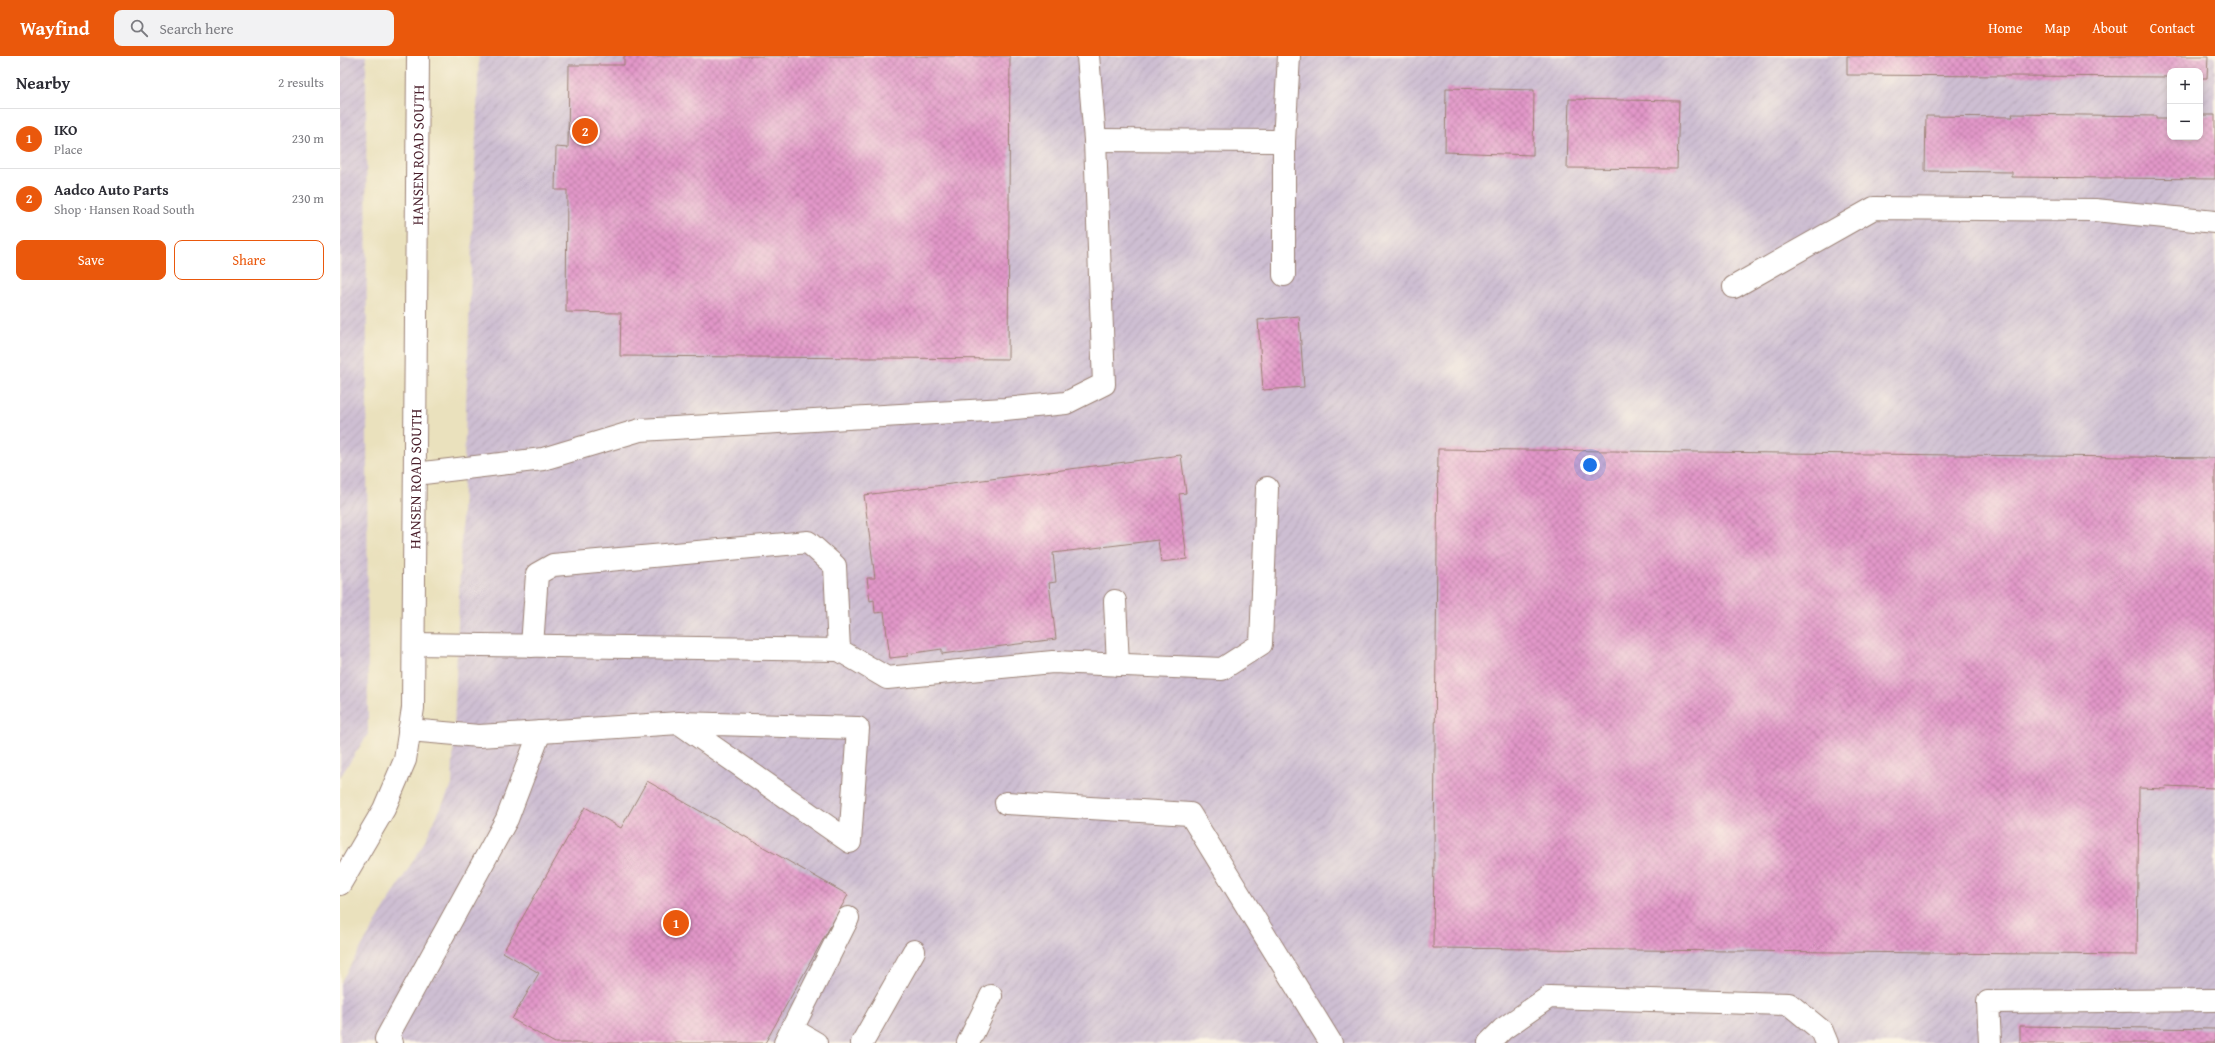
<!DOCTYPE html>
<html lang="en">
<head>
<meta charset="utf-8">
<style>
  :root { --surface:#fff; --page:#f2f2f3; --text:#2b2b33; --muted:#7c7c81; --line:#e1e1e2; --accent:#ea580c }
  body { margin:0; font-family:"Gentium Book Plus",serif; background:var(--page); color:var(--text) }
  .controls { position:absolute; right:12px; top:12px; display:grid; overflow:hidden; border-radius:8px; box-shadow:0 2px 6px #0003 }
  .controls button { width:36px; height:36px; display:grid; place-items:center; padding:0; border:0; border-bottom:1px solid var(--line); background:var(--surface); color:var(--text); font:20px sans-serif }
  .you { position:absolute; left:1250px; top:409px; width:14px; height:14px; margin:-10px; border:3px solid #fff; border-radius:50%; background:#1a73e8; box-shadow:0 0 0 6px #1a73e833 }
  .badge { display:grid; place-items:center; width:26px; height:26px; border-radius:50%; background:var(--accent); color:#fff; font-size:13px; font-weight:700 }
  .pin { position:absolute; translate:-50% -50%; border:2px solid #fff; box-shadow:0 1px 4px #0006 }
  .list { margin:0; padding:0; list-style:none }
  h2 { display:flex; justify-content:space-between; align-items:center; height:52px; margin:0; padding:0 16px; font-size:17px }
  h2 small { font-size:13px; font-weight:400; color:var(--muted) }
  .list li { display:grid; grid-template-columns:26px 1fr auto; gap:12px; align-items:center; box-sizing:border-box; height:60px; padding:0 16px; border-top:1px solid var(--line) }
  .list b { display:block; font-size:15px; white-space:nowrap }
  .list p { margin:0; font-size:13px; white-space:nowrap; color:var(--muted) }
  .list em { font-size:13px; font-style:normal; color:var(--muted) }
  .actions { display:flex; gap:8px; padding:12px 16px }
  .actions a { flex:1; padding:9px 0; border:1px solid var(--accent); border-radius:8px; text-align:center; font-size:14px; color:var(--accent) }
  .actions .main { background:var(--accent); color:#fff }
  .icon { flex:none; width:22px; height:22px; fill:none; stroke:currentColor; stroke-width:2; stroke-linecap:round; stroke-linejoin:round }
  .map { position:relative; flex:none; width:1875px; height:987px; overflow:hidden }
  header { display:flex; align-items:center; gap:24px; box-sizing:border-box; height:56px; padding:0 20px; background:var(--accent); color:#fff }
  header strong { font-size:19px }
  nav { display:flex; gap:22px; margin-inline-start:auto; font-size:14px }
  .search { width:280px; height:36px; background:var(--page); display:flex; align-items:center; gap:10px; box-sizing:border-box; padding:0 14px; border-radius:8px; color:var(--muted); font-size:15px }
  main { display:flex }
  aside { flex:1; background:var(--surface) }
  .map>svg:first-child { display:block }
  .industrial { fill:url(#industrial-furrows); fill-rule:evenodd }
  .building { fill:url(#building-cross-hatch) }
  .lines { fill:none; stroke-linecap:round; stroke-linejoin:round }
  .minor-casing { stroke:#9a8074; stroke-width:24 }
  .minor { stroke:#fff; stroke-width:22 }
  .labels { text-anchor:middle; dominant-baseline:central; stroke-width:3; stroke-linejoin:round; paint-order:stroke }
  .street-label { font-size:15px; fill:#4a1f2b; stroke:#fcf5e5 }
</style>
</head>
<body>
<header>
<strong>Wayfind</strong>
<div class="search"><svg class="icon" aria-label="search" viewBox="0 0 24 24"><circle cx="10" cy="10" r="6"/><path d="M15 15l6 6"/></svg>Search here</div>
<nav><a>Home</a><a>Map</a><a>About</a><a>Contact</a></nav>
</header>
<main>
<aside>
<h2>Nearby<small>2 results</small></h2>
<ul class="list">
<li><span class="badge">1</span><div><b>IKO</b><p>Place</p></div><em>230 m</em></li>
<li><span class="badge">2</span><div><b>Aadco Auto Parts</b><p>Shop · Hansen Road South</p></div><em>230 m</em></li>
</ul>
<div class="actions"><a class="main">Save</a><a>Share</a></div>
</aside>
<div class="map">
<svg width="1875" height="987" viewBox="0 0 1875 987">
  <defs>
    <pattern id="industrial-furrows" width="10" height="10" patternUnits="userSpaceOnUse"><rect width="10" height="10" fill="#cdbed2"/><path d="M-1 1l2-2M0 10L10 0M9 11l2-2" fill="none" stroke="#b2a3b4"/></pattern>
    <pattern id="building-cross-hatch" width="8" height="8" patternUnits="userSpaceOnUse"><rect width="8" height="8" fill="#e297c9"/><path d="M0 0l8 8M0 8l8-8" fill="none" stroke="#b97ba3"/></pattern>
  </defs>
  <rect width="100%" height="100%" fill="#fcf5e5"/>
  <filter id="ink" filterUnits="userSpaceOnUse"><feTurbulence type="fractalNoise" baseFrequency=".025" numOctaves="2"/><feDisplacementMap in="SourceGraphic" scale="8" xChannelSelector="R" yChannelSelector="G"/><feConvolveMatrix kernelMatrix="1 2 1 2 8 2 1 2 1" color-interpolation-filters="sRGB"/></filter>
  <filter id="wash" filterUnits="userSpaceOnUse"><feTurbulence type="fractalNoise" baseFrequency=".012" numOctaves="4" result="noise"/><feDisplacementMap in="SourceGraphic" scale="16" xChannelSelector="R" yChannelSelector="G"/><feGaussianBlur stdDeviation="0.9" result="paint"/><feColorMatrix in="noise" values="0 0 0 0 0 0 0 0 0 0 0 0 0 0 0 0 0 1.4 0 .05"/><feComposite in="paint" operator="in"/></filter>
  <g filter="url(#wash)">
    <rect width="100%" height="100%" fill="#eae1bd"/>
    <path class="industrial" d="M0 0H26L28 678 0 721Z
      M139 0H1875V987H0V927L83 788 112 729ZM1830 15H1860V81H1830Z"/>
    <g id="blocks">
      <path class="building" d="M284 0H670L668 303 280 300 281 257 226 256 227 134H215L216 91 228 92 229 9H284Z
        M1507 0H1868L1867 22H1860V15H1830V21L1507 19Z
        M1106 32 1194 34 1193 99 1105 96Z
        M1229 43 1339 45 1337 113 1227 112Z
        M1672 58 1816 60V63H1830V81H1860V59H1875V123L1672 121V116L1585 115 1586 60 1673 61Z
        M959 260 964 331 923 334 918 264Z
        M1098 393 1875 402V732L1825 730 1826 733 1799 732 1797 899 1093 892Z
        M841 399 846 437 839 438 847 503 821 506 818 484 713 497 716 526 709 527 716 583 602 598V593L567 598 568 600 550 602 544 556 535 557 534 544 530 545 527 522H535L524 439Z
        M307 725 508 839 425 987H215L172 963 199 917 163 896 245 751 281 772Z
        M1680 970 1875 973V987H1680Z"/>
    </g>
  </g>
  <g filter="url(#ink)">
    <use href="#blocks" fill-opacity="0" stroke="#9a8074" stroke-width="1"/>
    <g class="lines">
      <defs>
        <g id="minor">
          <path d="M755 84 944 85V219"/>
          <path d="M944 85 949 0"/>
          <path d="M1394 231 1534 152 1755 154 1875 166"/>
          <path d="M75 418 203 403 300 374 665 353 726 347 764 328 755 84 748 0"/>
          <path d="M775 545 778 609"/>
          <path d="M74 588 499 594 547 622 713 606 882 613 921 588 927 432"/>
          <path d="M192 590 197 518 213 509 468 486 495 510 499 594"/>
          <path d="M69 674 139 680 339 667 518 672 510 786 339 667"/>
          <path d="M666 747 850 758 991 987"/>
          <path id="s1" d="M0 828 44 753 65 704 73 652 78 0"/>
          <path d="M452 973 476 987"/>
          <path d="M52 987 46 983 167 763 200 676"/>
          <path d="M445 987 508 862"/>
          <path d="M522 987 574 895"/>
          <path d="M628 987 651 940"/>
          <path d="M1149 987 1163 973 1209 941 1449 948 1482 975 1487 987"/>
          <path d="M1650 987 1648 946 1875 944"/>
        </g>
      </defs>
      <use href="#minor" class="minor-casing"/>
      <use href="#minor" class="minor"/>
    </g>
  </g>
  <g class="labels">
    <g class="street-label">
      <text stroke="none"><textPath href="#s1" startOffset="746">HANSEN ROAD SOUTH</textPath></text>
      <text stroke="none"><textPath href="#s1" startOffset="422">HANSEN ROAD SOUTH</textPath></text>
    </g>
  </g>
</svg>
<div class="controls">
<button>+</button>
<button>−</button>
</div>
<div class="you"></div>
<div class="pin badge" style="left:336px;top:867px">1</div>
<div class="pin badge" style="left:245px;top:75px">2</div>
</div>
</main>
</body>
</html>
